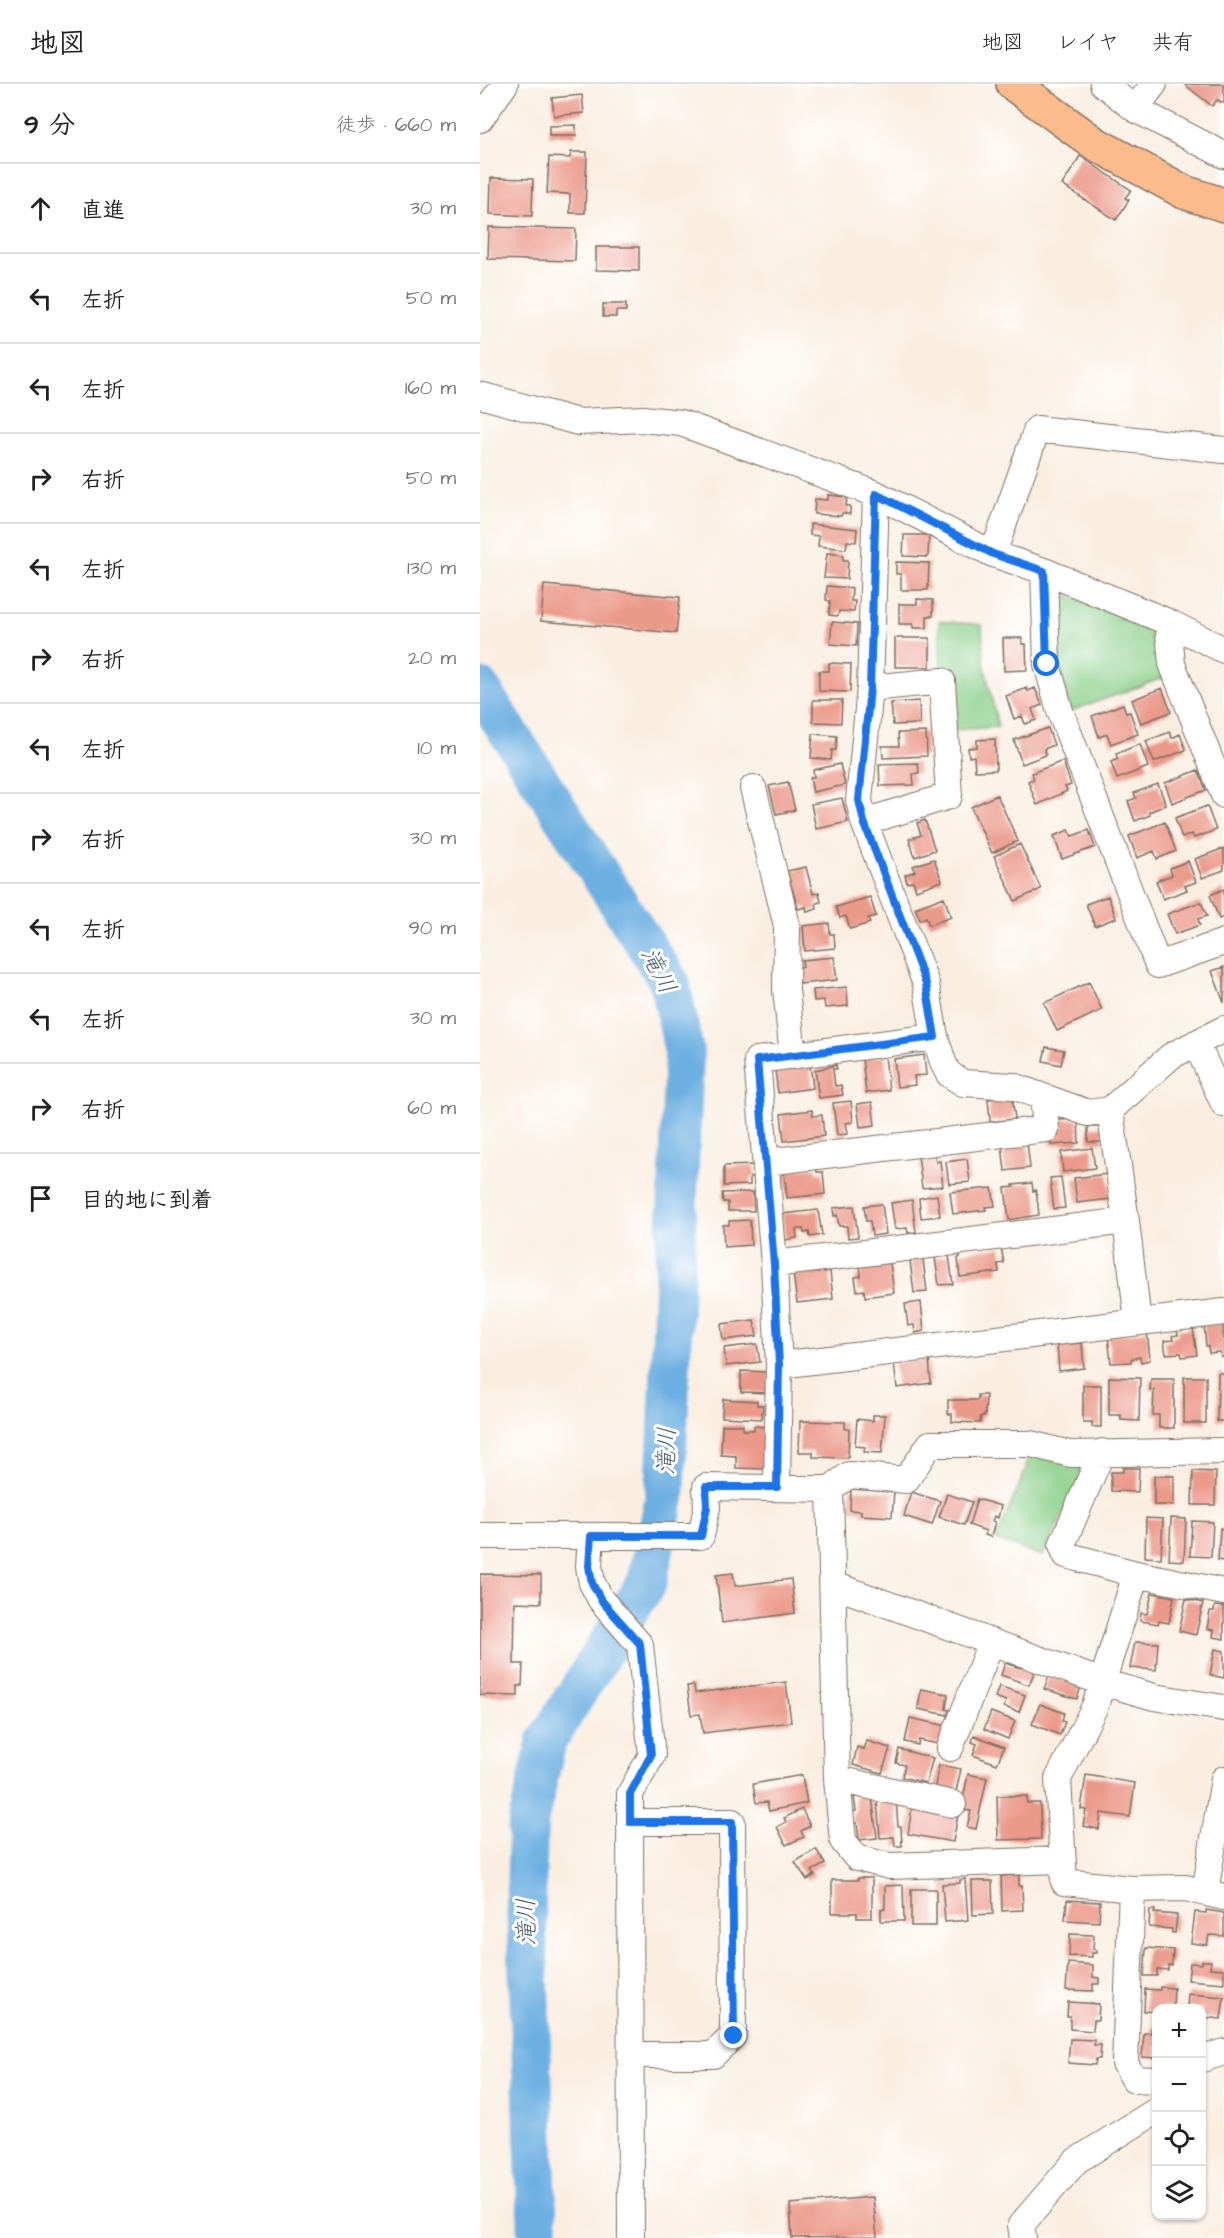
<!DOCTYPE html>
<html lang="ja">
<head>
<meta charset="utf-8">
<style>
  :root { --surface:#fff; --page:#f2f2f2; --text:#222; --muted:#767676; --line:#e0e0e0 }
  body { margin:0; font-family:"Architects Daughter","Klee One",sans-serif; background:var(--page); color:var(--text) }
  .controls { position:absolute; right:18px; bottom:18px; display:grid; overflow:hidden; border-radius:12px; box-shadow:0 2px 4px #0004 }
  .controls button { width:54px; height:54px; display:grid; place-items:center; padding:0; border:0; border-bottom:2px solid var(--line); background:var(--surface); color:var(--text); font:30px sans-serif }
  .stop { position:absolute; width:18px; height:18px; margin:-14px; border:4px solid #1a73e8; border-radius:50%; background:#fff }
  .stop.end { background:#1a73e8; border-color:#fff; box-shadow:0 2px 6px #0008 }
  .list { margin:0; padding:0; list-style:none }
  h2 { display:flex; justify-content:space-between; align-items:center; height:78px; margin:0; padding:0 24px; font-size:26px }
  h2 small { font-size:20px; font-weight:400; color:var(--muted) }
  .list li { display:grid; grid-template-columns:39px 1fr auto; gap:18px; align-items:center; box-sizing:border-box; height:90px; padding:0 24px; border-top:2px solid var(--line) }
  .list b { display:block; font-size:22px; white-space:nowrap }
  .list em { font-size:20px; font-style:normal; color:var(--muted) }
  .icon { flex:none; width:33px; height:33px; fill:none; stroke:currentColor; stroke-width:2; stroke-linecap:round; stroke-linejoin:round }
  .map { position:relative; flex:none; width:744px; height:2154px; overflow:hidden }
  header { display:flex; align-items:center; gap:36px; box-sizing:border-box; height:84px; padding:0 30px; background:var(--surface); border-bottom:2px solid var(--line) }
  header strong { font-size:28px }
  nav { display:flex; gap:33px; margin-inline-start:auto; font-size:21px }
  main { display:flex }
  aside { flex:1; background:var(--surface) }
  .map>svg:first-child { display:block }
  .green { fill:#8acf89; stroke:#627c54; stroke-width:1.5 }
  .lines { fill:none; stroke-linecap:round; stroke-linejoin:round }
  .river { stroke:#6cafe1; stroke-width:40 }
  .building { fill:#eb9989 }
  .minor-casing { stroke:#7e6f62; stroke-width:28 }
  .major-casing { stroke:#7e6f62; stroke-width:36 }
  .minor { stroke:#fff; stroke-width:26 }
  .major { stroke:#fbbb8c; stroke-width:33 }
  .route { stroke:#1a73e8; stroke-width:8 }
  .labels { text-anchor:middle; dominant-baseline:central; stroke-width:6; stroke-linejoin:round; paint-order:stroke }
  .water-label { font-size:24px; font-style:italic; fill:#4f5f6c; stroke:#fff }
</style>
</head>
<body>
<header>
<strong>地図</strong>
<nav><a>地図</a><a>レイヤ</a><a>共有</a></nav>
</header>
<main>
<aside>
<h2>9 分<small>徒歩 · 660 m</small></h2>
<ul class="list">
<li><svg class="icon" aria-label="ahead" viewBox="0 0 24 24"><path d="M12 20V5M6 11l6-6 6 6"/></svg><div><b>直進</b></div><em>30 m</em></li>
<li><svg class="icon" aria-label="left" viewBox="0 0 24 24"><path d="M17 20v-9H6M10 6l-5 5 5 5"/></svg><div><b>左折</b></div><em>50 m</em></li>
<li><svg class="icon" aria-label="left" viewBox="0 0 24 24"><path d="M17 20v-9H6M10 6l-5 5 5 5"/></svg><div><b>左折</b></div><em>160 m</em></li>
<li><svg class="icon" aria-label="right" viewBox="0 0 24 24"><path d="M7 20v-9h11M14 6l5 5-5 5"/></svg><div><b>右折</b></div><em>50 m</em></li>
<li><svg class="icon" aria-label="left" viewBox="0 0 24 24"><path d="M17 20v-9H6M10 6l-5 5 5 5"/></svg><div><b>左折</b></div><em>130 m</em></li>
<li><svg class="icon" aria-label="right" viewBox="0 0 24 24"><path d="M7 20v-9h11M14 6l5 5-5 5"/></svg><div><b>右折</b></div><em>20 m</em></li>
<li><svg class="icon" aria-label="left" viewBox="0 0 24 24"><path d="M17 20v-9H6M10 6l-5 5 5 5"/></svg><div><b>左折</b></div><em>10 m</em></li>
<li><svg class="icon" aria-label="right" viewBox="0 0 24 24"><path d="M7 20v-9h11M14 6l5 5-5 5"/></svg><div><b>右折</b></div><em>30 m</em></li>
<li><svg class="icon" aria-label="left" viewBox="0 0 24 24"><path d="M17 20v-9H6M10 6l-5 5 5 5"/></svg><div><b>左折</b></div><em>90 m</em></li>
<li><svg class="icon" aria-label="left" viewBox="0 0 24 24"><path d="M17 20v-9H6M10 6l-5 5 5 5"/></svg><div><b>左折</b></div><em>30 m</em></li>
<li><svg class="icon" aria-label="right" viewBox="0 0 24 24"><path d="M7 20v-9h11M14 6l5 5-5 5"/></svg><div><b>右折</b></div><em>60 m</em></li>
<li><svg class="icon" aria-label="arrive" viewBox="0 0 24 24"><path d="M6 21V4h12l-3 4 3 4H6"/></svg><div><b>目的地に到着</b></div></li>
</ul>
</aside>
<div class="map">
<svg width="744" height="2154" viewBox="0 0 744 2154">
  <rect width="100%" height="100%" fill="#fff"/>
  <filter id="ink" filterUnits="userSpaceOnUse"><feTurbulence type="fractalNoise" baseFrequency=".0167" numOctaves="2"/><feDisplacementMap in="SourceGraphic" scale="12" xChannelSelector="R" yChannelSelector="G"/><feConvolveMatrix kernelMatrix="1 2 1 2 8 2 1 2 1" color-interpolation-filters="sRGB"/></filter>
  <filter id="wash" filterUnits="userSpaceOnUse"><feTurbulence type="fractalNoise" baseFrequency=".008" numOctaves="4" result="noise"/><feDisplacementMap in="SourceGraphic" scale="24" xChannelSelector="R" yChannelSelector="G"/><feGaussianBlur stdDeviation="1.35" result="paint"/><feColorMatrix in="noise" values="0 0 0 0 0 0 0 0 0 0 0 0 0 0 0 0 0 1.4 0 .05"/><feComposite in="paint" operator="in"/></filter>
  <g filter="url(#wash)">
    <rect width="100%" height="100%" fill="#faeee1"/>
    <path class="green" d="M587 511 659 540 670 552 686 593 591 627 578 578 574 520Z
      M459 537 502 541 504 579 518 643 474 646 461 589Z
      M547 1370 569 1372 599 1383 602 1390 563 1472 516 1456 546 1385Z"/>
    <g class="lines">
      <path class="river" d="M0 604 190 899 204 968 185 1413 167 1498 67 1656 48 1738 46 1819 58 2154"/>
    </g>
    <g id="blocks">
      <path class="building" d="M704 0H744V19L737 16 732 22Z
        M102 11 104 29 74 32 72 14Z
        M96 41V52H69V42Z
        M91 68H107L105 129H90V110L67 109 69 73 90 74Z
        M600 72 651 106 645 114 649 116 636 136 582 101Z
        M11 94 53 95 52 132 10 130Z
        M9 143 96 145 95 177 8 175Z
        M116 163H159V187L116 186Z
        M123 220H146V227H136V233H123Z
        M348 411 367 413 366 422H370V430L362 429 361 432 334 430 335 415 348 416Z
        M330 440 377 445 376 458 367 457 366 465 338 462 339 452 330 451Z
        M424 451H449L448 473 423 472Z
        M347 469 363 471V476H368L367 495 344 494Z
        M416 478 449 479 448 506H421V490H416Z
        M64 501 200 513 196 549 61 537Z
        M347 502 372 504 371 517H375L374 528 359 527 358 532 349 531 350 517 346 516Z
        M437 515 453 516V532H447V544H433V540H419V520H437Z
        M352 538 377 540 376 562 350 560Z
        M415 554H450V583H415Z
        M523 554H542V560H546L547 586 524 587Z
        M349 579 371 580 370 608 339 607V587H349Z
        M547 604 548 607 555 604 562 621 552 625 556 636 545 640 542 632 534 635 526 612Z
        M682 604 691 628 661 639 652 616Z
        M333 616H362L361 639 333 638Z
        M439 617 440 640 413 641 411 619Z
        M643 620 646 629 650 628 658 650 631 660 627 650 619 653 612 632Z
        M568 644 574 661 564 665 566 671 542 680 534 656Z
        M446 648 447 672 403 674 402 662H419L418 649Z
        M690 648 692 654 700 650 706 666 674 678 666 657Z
        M333 650 357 652 356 666H352L351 676 331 674Z
        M515 655 516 686 495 687 494 672 489 673 488 664 497 663V656Z
        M660 660 668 683 637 695 631 678 638 675 636 670Z
        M583 677 591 701 585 703 587 707 557 721 548 697 554 695 552 689Z
        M438 679 439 689 433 690 434 701 400 702 399 680Z
        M360 680 365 701 333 708 330 694 334 693 333 686Z
        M718 686 726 706 692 719 685 699Z
        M308 698 315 726 296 730 289 702Z
        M678 700 686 721 669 728 670 731 655 737 648 717 656 714 654 709Z
        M517 711 538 757 512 769 491 723Z
        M362 714 368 738 336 745 331 720Z
        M727 722 736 746 714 754 712 750 702 754 695 734Z
        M445 736 455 766 435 773 429 755 441 751 437 739Z
        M685 738 696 767 677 775 674 767 657 774 649 752Z
        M589 746 592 752 609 746 615 763 582 775 574 752Z
        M540 760 561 805 535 817 514 772Z
        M744 764V786L722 794 715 775Z
        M454 775 462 797 436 806 433 797 427 799 425 791 435 787 433 782Z
        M708 777 716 798 705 802 707 806 683 815 676 797 692 791 690 784Z
        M326 783 333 810 339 808 341 818 336 819 337 825 327 828 326 823 318 825 307 787Z
        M744 805V833L739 835 730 811Z
        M628 812 636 834 615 842 606 820Z
        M390 813 396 832 388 834 390 839 370 845 366 832 360 834 356 823Z
        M464 813 471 833 449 841 446 833 440 836 435 824Z
        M721 818 727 832 718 835 720 841 695 850 687 830Z
        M349 839 350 850H354L355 864 325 867 323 842Z
        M354 873 357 896 320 900 318 883H323L322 876Z
        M744 883V919L732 887Z
        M609 898 622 926 577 947 564 919Z
        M367 903 368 922 345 924 344 916 334 917 333 906Z
        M566 963 584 966 581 981 563 977Z
        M444 971 446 991 434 992 435 1001 417 1003 414 975Z
        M405 972 409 1006 386 1009 382 974Z
        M330 981 333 1004 298 1009 295 986Z
        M356 981 357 985H353L355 1002 361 1001 363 1011 339 1014 335 986Z
        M532 1012 535 1035 510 1038 508 1015Z
        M371 1017 373 1038 366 1039 368 1050 357 1051 353 1019Z
        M392 1018 395 1041 380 1043 377 1020Z
        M332 1026 333 1032 342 1031 344 1052 304 1057 301 1030Z
        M598 1035 599 1059 571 1061 570 1055 578 1052 577 1036Z
        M608 1043H623V1058H608Z
        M547 1058 550 1084 525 1087 522 1061Z
        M612 1064 615 1084 583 1088 581 1068Z
        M454 1069 456 1078 460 1077 463 1102 442 1104 438 1071Z
        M487 1075 490 1098 469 1100 466 1078Z
        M275 1081V1093H270V1101L244 1102V1082Z
        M336 1083 337 1088H343L345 1110 307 1114 304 1087Z
        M628 1090 631 1115 597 1119 594 1094Z
        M581 1093 585 1124 574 1125 570 1094Z
        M552 1099 553 1107 556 1106 559 1131 529 1136 525 1104 534 1103 533 1101Z
        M512 1104 515 1122 505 1123 506 1126 473 1130 470 1108Z
        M273 1108 274 1127H248V1118H243L242 1109Z
        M457 1111 460 1132 441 1134 439 1114Z
        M432 1116 436 1148 428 1149 427 1144 415 1145 411 1119Z
        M402 1120 406 1150 392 1152 390 1137H386L384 1122Z
        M374 1122 378 1153 368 1154 367 1142H359L357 1131 354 1132 353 1124Z
        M338 1126 342 1151 330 1153 329 1148 324 1149 323 1145H316L317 1154 305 1156 302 1130Z
        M270 1136 271 1161 244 1163 243 1141H249V1137Z
        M521 1163 524 1179 518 1180 519 1188 480 1193 478 1174 480 1173V1168Z
        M469 1171 473 1200 459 1201 455 1173Z
        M443 1175 447 1208 434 1209 430 1177Z
        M393 1178 394 1181 410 1179 414 1209 385 1213 384 1206 377 1207 375 1193 381 1192 380 1180Z
        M343 1184 344 1188 350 1187 353 1215 317 1219 313 1188Z
        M441 1218 444 1247 435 1249 434 1241 428 1242 425 1220Z
        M274 1236 277 1252 243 1256 241 1240Z
        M743 1239 744 1273H741L740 1268 729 1269 728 1262H726L724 1241Z
        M713 1244 717 1271 702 1273 701 1269 686 1270 684 1257 693 1256 692 1252 698 1251 697 1246Z
        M667 1247 670 1276 661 1278 660 1273 651 1275V1278L631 1279 628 1252Z
        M602 1259 604 1284 579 1287 577 1261Z
        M277 1260 280 1278 246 1282 244 1264Z
        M449 1275 451 1299 417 1304 414 1279Z
        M261 1287 290 1288 289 1309 261 1308Z
        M738 1289H744V1337H737Z
        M629 1293 660 1294 659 1337 641 1336V1331H629Z
        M704 1293H726V1339H704Z
        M671 1295H694V1344H679V1331H673L674 1306H670Z
        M603 1301H621V1343H612V1338H603Z
        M498 1311H506L505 1332H501L500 1339 472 1338V1330H468V1316H498Z
        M243 1315 277 1317V1321H283L282 1335 242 1333Z
        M393 1331H405L402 1369 384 1368 385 1363 375 1362 377 1335 393 1337Z
        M320 1337 365 1338V1345H369L368 1374 333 1373V1368H319Z
        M242 1341H263V1346H274V1342L288 1343 287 1385 256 1384V1372L241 1371Z
        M643 1384H659L658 1408 631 1407V1388H643Z
        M713 1387 736 1388 735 1421H712Z
        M674 1392H694V1421H674Z
        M371 1405 414 1408 412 1433 381 1431V1427L370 1426Z
        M431 1408 460 1417 452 1441 424 1432Z
        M467 1410 492 1418 484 1441 459 1433Z
        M497 1415 521 1422 518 1434 514 1432 512 1437 515 1438 511 1453 505 1451 506 1447 489 1441Z
        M666 1434 683 1435 681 1474 665 1473Z
        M691 1434 706 1435 704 1477 689 1476Z
        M712 1437 733 1438 731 1473 710 1472Z
        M740 1444 744 1445V1477L738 1476Z
        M253 1489 255 1502 311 1495 315 1529 242 1539 236 1491Z
        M0 1490 61 1491V1519L35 1518 34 1580H43L42 1602H38V1612L0 1611Z
        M672 1509 694 1513 689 1539 679 1537 678 1540 660 1537 661 1529 667 1530Z
        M706 1515 723 1519 716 1551 699 1547Z
        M735 1522 744 1523V1555L733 1553 734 1546 727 1545 730 1527H734Z
        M655 1558 678 1559 676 1586 650 1584Z
        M735 1565 744 1567V1594L730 1591Z
        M525 1579 541 1584 542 1582 555 1586 549 1601 521 1591Z
        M569 1592 601 1602 597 1615 564 1605Z
        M306 1598 311 1638 223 1649 220 1630 211 1631 207 1602 214 1601 215 1609Z
        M519 1602 545 1611 539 1628 524 1623 526 1617 515 1613Z
        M441 1605 468 1610 466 1625 469 1626 468 1631 438 1625Z
        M560 1620 584 1629 582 1637 585 1638 580 1651 552 1640Z
        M511 1628 535 1637 528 1655 504 1645Z
        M430 1634 467 1642 463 1661 439 1656 438 1661 425 1658Z
        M494 1651 524 1663 517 1680 493 1671 497 1660 492 1658Z
        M387 1657 410 1664 402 1689 373 1681 377 1663 384 1665Z
        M419 1665 453 1674 446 1699 422 1693 425 1681 416 1679Z
        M459 1681 481 1685 475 1712 454 1707Z
        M488 1690 507 1694 496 1745 487 1743 491 1727 481 1726Z
        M322 1691 327 1719 289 1727 287 1718 276 1719 273 1700Z
        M606 1691 655 1699 650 1733 621 1729 619 1745 603 1742 606 1726 601 1725Z
        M392 1712 397 1754 379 1756 377 1739 373 1740V1728L376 1727 374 1713Z
        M517 1712H547V1719H560L561 1755 518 1756Z
        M416 1715 418 1742H421L422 1762H415L414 1753 400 1754 397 1716Z
        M432 1723 478 1731 473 1758 428 1750Z
        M322 1725 330 1742 321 1747 324 1753 306 1761 297 1743 306 1738 304 1734Z
        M336 1765 345 1780 332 1787 335 1791 327 1796 315 1778Z
        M539 1791V1802H542L543 1826 522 1827 521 1792Z
        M378 1794H392V1834H377V1829H352V1796H378Z
        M485 1795 488 1836 465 1838 462 1800 480 1799V1796Z
        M492 1797H512L513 1830 493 1831Z
        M423 1801 424 1837H401V1825H405V1802Z
        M431 1805H456V1842H431Z
        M587 1816 620 1818 619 1838 585 1836Z
        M670 1826H675L674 1829 697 1831 695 1849H692V1845L669 1843Z
        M726 1826 744 1829V1852L729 1851 727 1861 711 1859 715 1828 726 1829Z
        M590 1850 614 1851 613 1865 617 1866V1869H612V1873L589 1872Z
        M666 1864 693 1866 692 1881H688V1886L677 1885V1892H664Z
        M722 1877H731L730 1884 744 1885V1899L708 1896 710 1879 722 1880Z
        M588 1879 613 1881V1893L619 1894V1900H613V1907L586 1906Z
        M680 1903 694 1904 693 1924H676V1928L664 1927 665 1905 680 1906Z
        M708 1910 744 1913 741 1935 722 1933V1924H707Z
        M588 1918 619 1920 618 1936H614L613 1947 590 1945V1932H587Z
        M672 1943 676 1944V1974L662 1973 664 1949H671Z
        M590 1955 614 1956V1961H621L620 1975H616L615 1981 588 1979Z
        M393 2113 397 2153 312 2154 310 2120Z"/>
    </g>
  </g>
  <g filter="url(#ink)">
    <use href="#blocks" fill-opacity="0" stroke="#7e6f62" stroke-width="1.5"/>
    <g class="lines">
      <defs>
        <path id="minor" d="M623 0 655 25 744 71
          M655 25 674 0
          M0 35 25 0
          M0 311 98 338 163 335 201 339 396 410 513 470 564 487 688 538 744 566
          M396 410 390 604 379 716 384 738 446 900 455 953 464 981 469 990 483 999 533 1002 608 1029 630 1026 691 972 744 945
          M513 470 557 345 744 366
          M564 487 567 580 580 627 678 881 744 858
          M688 538 692 580 744 711
          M273 704 307 842 306 905 313 972
          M384 738 469 712 462 597 390 604
          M716 959 744 1020
          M630 1026 646 1137 658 1238
          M286 1078 566 1045 563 1013
          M294 1180 646 1137
          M299 1281 744 1228
          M622 1368 582 1461 586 1471 656 1490 615 1622 578 1695 584 1798 652 1805 705 1804 744 1813
          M297 1403 299 1281 294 1180 277 976 455 953
          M350 1405 357 1695 363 1757 377 1774 409 1782 582 1776
          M0 1452H221L227 1423 226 1403 350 1405 369 1391 426 1396 450 1360H551L590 1370 744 1367
          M111 1452 109 1482 112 1499 121 1516 160 1561 172 1671 150 1710 151 2154
          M656 1490 744 1508
          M354 1501 622 1598 674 1613 744 1624
          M470 1664 511 1558
          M357 1695 473 1720
          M150 1738H252L253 1952 233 1971H151
          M652 1805 645 1979 654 1995 676 1996
          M725 1808 744 1695
          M722 1975 744 1968
          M543 2154 541 2141 596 2077 676 2027"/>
        <path id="major" d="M533 0 614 59 704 108 744 121"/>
      </defs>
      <use href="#minor" class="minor-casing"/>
      <use href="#major" class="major-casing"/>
      <use href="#minor" class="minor"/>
      <use href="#major" class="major"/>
    </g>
  </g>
  <g class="lines" filter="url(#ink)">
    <path class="route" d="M254 1952 252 1738H150V1710L171 1671 160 1560 121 1516 112 1499 109 1482 111 1452H221L227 1423 226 1403H297L299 1281 294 1180 277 976 455 953 446 900 384 738 379 716 390 604 396 410 513 470 564 487 567 580"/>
  </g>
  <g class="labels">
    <g class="water-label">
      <text transform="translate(178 887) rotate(63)">滝川</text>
      <text transform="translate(187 1367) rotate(-88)">滝川</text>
      <text transform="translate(47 1838) rotate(-91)">滝川</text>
    </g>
  </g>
</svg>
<div class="controls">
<button>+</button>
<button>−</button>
<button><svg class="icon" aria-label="locate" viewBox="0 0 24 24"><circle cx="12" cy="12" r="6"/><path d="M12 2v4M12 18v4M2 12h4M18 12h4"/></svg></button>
<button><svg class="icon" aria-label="layers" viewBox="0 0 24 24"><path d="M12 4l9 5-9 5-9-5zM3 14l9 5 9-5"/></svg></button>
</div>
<div class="stop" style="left:567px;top:580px"></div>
<div class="stop end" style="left:254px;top:1952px"></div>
</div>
</main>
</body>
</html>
